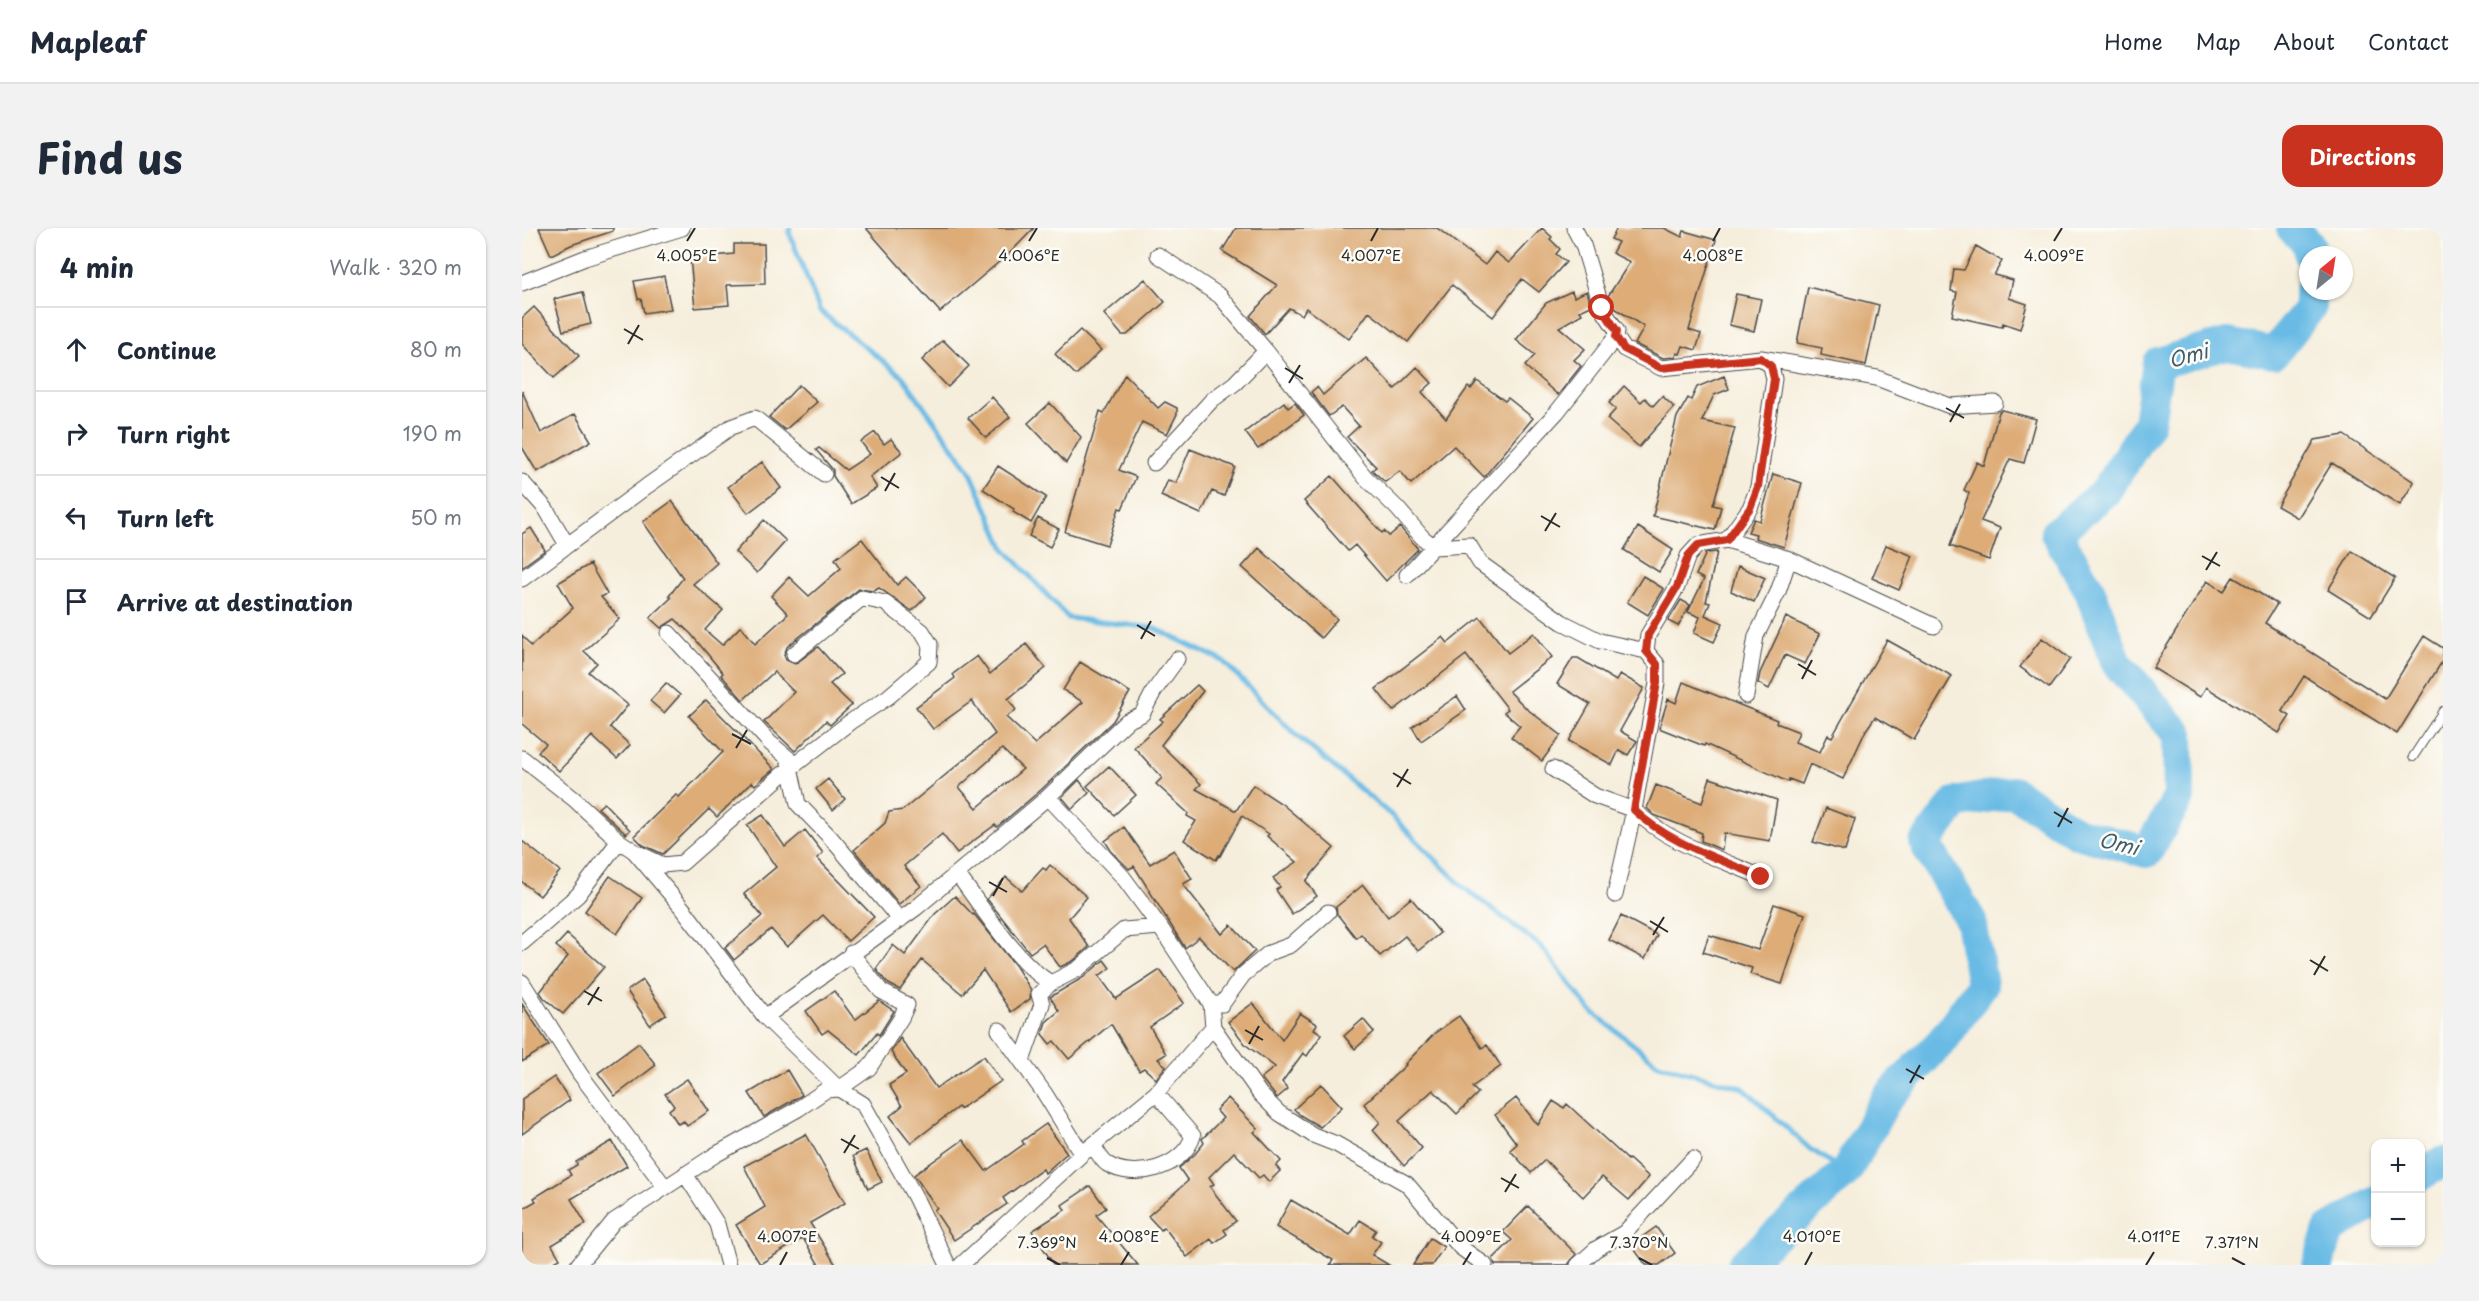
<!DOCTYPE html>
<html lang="en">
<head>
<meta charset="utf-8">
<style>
  :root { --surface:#fff; --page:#f2f2f3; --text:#1f2937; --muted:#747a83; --line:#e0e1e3; --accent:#c8321e }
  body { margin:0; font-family:"Playpen Sans",sans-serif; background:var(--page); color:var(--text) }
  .controls { position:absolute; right:18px; bottom:18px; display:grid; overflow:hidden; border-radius:12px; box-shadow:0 2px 4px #0004 }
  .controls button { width:54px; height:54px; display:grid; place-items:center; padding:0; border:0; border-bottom:2px solid var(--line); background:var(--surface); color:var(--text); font:30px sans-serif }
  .compass { position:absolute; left:1777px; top:18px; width:54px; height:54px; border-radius:50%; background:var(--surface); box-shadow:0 2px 4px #0004; rotate:30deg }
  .stop { position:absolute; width:18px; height:18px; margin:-14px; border:4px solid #c8321e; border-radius:50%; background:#fff }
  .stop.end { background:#c8321e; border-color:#fff; box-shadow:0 2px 6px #0008 }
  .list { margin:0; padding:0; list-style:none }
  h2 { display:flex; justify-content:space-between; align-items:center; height:78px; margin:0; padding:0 24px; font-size:26px }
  h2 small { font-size:20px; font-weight:400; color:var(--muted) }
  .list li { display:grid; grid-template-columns:39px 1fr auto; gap:18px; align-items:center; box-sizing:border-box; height:84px; padding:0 24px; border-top:2px solid var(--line) }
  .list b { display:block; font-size:22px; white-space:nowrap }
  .list em { font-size:20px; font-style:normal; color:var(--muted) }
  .icon { flex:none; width:33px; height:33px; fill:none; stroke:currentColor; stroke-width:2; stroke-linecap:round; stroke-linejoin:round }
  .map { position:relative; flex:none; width:1921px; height:1037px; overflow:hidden; border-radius:18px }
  header { display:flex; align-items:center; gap:36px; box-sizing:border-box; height:84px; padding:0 30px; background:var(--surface); border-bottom:2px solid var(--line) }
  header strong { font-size:28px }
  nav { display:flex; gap:33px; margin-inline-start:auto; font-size:21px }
  .intro { display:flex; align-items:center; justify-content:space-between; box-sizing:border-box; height:144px; padding:0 36px }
  h1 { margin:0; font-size:42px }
  .button { padding:15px 27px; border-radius:18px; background:var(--accent); color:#fff; font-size:21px; font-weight:700 }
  main { display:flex; gap:36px; padding:0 36px }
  aside { flex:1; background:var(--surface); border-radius:18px; box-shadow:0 2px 4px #0004 }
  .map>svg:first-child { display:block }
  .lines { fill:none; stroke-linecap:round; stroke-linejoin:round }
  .stream { stroke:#69bbe5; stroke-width:5 }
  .river { stroke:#69bbe5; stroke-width:32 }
  .building { fill:#ddac77; fill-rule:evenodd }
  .lane-casing { stroke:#494846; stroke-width:10 }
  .street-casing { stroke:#494846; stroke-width:17 }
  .lane { stroke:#fff; stroke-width:8 }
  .street { stroke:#fff; stroke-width:15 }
  .route { stroke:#c8321e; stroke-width:8 }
  .ticks { fill:none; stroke:#2b2b2b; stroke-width:2 }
  .labels { text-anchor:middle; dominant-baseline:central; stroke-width:5; stroke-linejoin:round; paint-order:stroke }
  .water-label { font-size:20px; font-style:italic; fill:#415d6c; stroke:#fdfcf7 }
  .ticks-label { font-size:15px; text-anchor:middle; fill:#2b2b2b; stroke:#fdfcf7; stroke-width:5; stroke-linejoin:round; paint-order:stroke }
</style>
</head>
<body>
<header>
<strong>Mapleaf</strong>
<nav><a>Home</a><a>Map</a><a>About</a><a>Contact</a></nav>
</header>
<div class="intro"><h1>Find us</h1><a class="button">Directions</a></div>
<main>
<aside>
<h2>4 min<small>Walk · 320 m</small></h2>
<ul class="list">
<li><svg class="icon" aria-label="ahead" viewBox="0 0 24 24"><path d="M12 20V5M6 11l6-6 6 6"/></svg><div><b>Continue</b></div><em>80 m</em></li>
<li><svg class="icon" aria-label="right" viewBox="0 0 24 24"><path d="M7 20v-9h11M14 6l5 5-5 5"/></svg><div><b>Turn right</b></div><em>190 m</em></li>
<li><svg class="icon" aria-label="left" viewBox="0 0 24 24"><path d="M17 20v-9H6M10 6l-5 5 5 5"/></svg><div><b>Turn left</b></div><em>50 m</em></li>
<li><svg class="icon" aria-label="arrive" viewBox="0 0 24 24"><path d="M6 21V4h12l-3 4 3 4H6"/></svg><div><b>Arrive at destination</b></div></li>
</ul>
</aside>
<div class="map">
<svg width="1921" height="1037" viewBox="0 0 1921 1037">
  <rect width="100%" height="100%" fill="#fdfcf7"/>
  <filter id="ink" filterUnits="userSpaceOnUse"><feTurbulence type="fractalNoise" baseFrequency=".0167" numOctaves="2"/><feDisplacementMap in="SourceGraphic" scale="12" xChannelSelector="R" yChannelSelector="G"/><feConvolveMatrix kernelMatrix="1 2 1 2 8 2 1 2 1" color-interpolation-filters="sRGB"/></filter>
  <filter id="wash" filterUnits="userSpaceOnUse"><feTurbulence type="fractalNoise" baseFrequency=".008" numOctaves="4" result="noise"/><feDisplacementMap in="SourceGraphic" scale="24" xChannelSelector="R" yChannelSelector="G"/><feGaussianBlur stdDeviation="1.35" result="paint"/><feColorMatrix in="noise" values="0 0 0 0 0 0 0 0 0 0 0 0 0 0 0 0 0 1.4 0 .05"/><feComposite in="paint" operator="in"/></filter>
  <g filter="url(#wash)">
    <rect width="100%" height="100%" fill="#f6eedc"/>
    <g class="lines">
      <path class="stream" d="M268 0 267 4 298 83 381 149 448 243 483 321 546 390 632 400 701 433 775 508 869 587 941 659 1020 719 1068 782 1136 836 1221 860 1288 921 1324 944"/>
      <path class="river" d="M1770 0 1788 18V27
        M1898 947 1921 934
        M1221 1037 1324 944 1365 870 1421 812 1460 757 1449 693 1403 615 1433 575 1491 564 1555 605 1625 624 1657 569 1656 506 1595 435 1567 361 1534 305 1583 264 1627 195 1636 135 1705 116 1752 125 1788 80V63
        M1796 1037 1807 1002 1854 974"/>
    </g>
    <g id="blocks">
      <path class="building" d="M17 0H91V3L49 17 29 27Z
        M344 0H512L490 23 418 84Z
        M714 0H915L963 37 973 24 987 35 1020 0 1030 9 1028 11 1038 21 1034 26 1044 34 1017 64 1000 51 971 89 930 57 886 114 847 84 827 111 784 80 780 87 767 80 743 106 728 88 755 57 700 23Z
        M1095 0H1142L1160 9 1162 3 1194 12 1167 102 1179 106 1174 122 1161 118 1158 126 1155 125 1154 129 1141 130 1113 116 1122 99 1091 79 1086 68 1108 34 1090 25 1096 14 1089 11Z
        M212 16H242L243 56 205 57 207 77 173 80 168 30 212 26Z
        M1454 18 1480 33 1472 47 1491 52 1487 70 1505 76 1498 101 1481 95 1480 99 1430 88 1435 64 1429 63 1432 41 1442 42Z
        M142 48 149 81 122 85 119 71H116L112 53Z
        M623 51 643 74 605 107H600L582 86Z
        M1286 59 1357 77 1344 137 1299 127 1300 120 1275 115Z
        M1050 63 1052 69 1065 63 1069 78 1058 83 1060 86 1037 99 1063 121 1052 132 1059 138 1036 167 1003 138 1013 127 994 112 1024 75Z
        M61 64 69 96 41 103 32 71Z
        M1214 66 1239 71 1232 103 1207 97Z
        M12 79 57 128 32 150 0 116V90Z
        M558 102 579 122 554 147 533 126Z
        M421 112 447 138 426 159 400 132Z
        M844 130 873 161 895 139 910 155 900 164 924 191 946 159 949 161 955 153 983 173 986 170 1011 190 962 249 932 218 889 256 878 243 863 254 850 242 854 239 825 209 837 198 820 179 807 188 789 164 795 159 801 167Z
        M603 146 636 180 643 174 655 180V186L645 206 620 194 597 242 614 249 600 281 597 280 585 317 543 304 578 183 582 185Z
        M1202 148 1207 161 1192 167 1180 193 1213 200 1191 277 1199 279 1193 302 1131 288 1155 189 1166 170 1169 172 1175 159Z
        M277 157 295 174 263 202 247 189Z
        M1102 158 1119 174 1123 170 1131 178 1140 168 1152 179 1117 219 1085 191 1094 181 1087 175Z
        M0 163 19 205 53 186 69 213 15 244 0 219Z
        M470 169 488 189 464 210 446 190Z
        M762 174 766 180 773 175 782 187 736 221 723 204Z
        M528 175 559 209 544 235 506 195Z
        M1480 182 1514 191 1502 235 1488 231 1459 293 1478 300 1467 332 1428 318 1447 265 1442 262 1455 234 1462 238 1477 184Z
        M353 204 362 216 369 211 380 224 348 249 355 260 329 276 311 248V242L294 222 297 220 324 242 348 226 339 214Z
        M1822 207 1892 254 1878 277 1810 235 1776 290 1755 278 1793 212Z
        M668 221 713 239 702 268 690 263 679 286 639 268 646 252 654 255Z
        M240 234 259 260 226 285 206 259Z
        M476 238 524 269 509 295 491 284 492 281 461 261Z
        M1251 246 1280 255 1262 319 1233 310 1234 306 1226 304 1232 291 1238 293Z
        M810 248 860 305 862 303 867 308 878 299 896 321 864 353 833 317 826 323 782 273Z
        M150 273 195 335 171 356 201 382 183 402 200 417 219 398 233 416 266 386 249 368 267 349 287 368 319 340 313 331 340 311 375 357 384 349 404 369 390 383 357 360 352 363 337 361 265 419 262 427 264 432 273 436 296 419 320 446 308 456 330 477 308 497 304 493 273 523 242 494 272 464 252 444 221 472 199 447 201 445 169 406 153 391 139 400 128 390 149 370 147 368 161 350 121 294Z
        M516 290 537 301 528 319 507 308Z
        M242 292 264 313 235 345 213 324Z
        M1116 299 1151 322 1137 344 1102 322Z
        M9 300 23 322 0 339V306Z
        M1364 317 1391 328 1377 362 1350 350Z
        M737 320 815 391 799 410 720 339Z
        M1830 323 1873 350 1849 389 1806 362Z
        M1195 324 1184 374 1188 375 1183 387 1201 395 1192 414 1172 405 1178 389 1166 384 1182 351 1174 347 1184 325Z
        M68 336 85 366 79 369 98 391 62 423 75 435 66 444 106 477 88 499 108 517 95 531 70 508 37 543 16 524 24 516 0 496V407L9 418 51 380 36 355Z
        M1216 338 1243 350 1232 374 1209 363Z
        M1121 348 1142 361 1126 387 1105 374Z
        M1711 349 1755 376 1743 395 1863 471 1902 408 1921 420V432L1875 506 1782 448 1760 483 1768 488 1757 505 1684 459 1678 469 1631 440 1685 353 1702 363Z
        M1159 372 1168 377 1156 398 1146 393Z
        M958 389 986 425 1012 405 1030 429 987 463 1005 481 1039 507 1020 533 989 509 998 498 982 484 986 481 944 427 871 483 854 461 921 409 926 415Z
        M1264 389 1298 406 1283 436 1263 427 1247 461 1236 455 1238 445Z
        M1520 410 1548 431 1527 460 1498 439Z
        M1365 412 1430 448 1392 512 1353 489 1344 502 1321 551 1288 536 1280 556 1267 551 1266 554 1183 516 1182 518 1137 500 1146 471 1154 475 1161 454 1255 492 1254 495 1277 504 1273 514 1298 524 1306 507 1310 509Z
        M504 416 524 440 486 471 494 482 484 489 513 516 561 474 541 462 558 434 608 464 591 493 519 562 475 599 473 597 435 625 420 606 382 638 399 658 377 676 332 622 363 595 367 584 381 582 386 578 473 506 450 473 411 501 394 479 433 450 431 446 455 428 468 446ZM480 521 501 541 455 580 437 559Z
        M1051 430H1056L1094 453 1098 446 1122 460 1098 503 1115 513 1106 527 1097 522 1090 537 1047 513 1068 476 1035 456Z
        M144 455 158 467 142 485 128 473Z
        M675 457 681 463 639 517 679 556 674 561 714 583 731 557 760 576 812 620 784 653 795 668 770 686 754 662 758 659 751 650 775 634 745 608 747 606 720 588 698 628 697 627 694 632 662 612 674 593 665 588 666 585 634 556 640 550 612 519 641 493 638 491Z
        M935 468 944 482 899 513 890 499Z
        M184 472 252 541 233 557 230 554 195 589 187 581 141 626 121 617 112 608 154 567 157 569 201 524 167 488Z
        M587 538 614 567 592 587 565 558Z
        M1188 550 1255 572 1248 613 1202 605 1200 622 1179 613 1180 605 1132 587 1125 580 1134 557 1180 575Z
        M306 551 323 571 311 582 294 561Z
        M557 552 567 565 550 581 540 569Z
        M82 575 108 602 104 606 76 580Z
        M1304 580 1333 591 1323 623 1291 614Z
        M241 587 263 619 283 602 301 625 295 630 352 689 326 713 301 687 265 719 249 701 212 732 203 720 240 688 222 666 254 639 225 597Z
        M602 599 628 636 652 622 670 651 661 656 700 706 709 697 733 723 711 744 677 709 663 720 612 638 607 641 590 624 583 613Z
        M0 613 38 643 18 668 0 654Z
        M528 637 565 669 547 690 567 719 551 733 538 739 521 716 508 725 465 671 484 649 500 663 521 640 524 642Z
        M88 648 120 670 95 706 63 683Z
        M841 657 866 689 889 670 918 705 896 723 883 708 858 728 839 706 834 710 815 686 814 679Z
        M433 668 451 687 452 686 493 737 509 762 508 771 489 784 461 742 440 766 400 732 378 762 365 755 354 741 371 717 383 727 413 686Z
        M1252 676 1283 686 1260 756 1228 746 1230 740 1181 724 1187 707 1236 722Z
        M1099 688 1135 707 1123 731 1087 712Z
        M45 706 82 739 41 786 22 770 18 764 46 728 34 718Z
        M582 732 588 740 577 748 594 771 638 742 662 775 628 799 644 826 636 831 644 838 634 851 622 840 617 843 589 796 547 831 532 813 528 816 520 806 524 794 537 783 528 769 562 749Z
        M121 752 144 786 128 797 105 763Z
        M312 763 333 792 357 773 372 783 357 807 355 805 337 827 306 802 300 806 284 783Z
        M731 775 760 812 778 785 795 796 792 801 800 806 785 828 781 825 760 854 766 861 755 870 739 850 753 839 724 817 706 794Z
        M0 776 27 817 0 834Z
        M937 788 960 820 965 817 979 838 950 859 956 865 935 886 911 862 877 893 900 920 882 938 851 902 858 894 842 876 884 837 883 836 913 805Z
        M841 791 852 804 833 821 822 808Z
        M378 810 414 860 462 828 479 853 438 881 436 879 389 915 368 888 380 878 367 857 384 846 369 824Z
        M117 815 134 837 93 868 76 845Z
        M265 842 280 867 242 889 227 865Z
        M32 849 48 872 0 906V871Z
        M165 851 187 883 165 898 162 893 156 896 147 882 152 878 143 866Z
        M799 856 820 879 798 899 778 887 772 881Z
        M706 870 736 901 732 904 759 933 754 938 758 943 747 954 741 947 737 950 712 924 687 949 692 956 688 959 714 993 702 1002 705 1006 692 1015 689 1011 665 1029 642 999 639 1002 626 988 666 953 657 940 673 926 682 915 680 911 701 890 694 882Z
        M994 870 1016 897 1031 873 1042 880 1045 876 1106 932 1107 931 1127 949 1107 972 1080 949 1061 969 1023 932 1009 945 988 922 995 916 973 887Z
        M524 896 545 925 523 945 521 941 481 970 485 976 432 1012 412 982 415 980 392 947 441 912 464 943 502 916 500 913Z
        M284 906 323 975 288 995 314 1037H297L281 1010 238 1036 214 997 243 979 222 938Z
        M90 913 105 938 49 971 64 996 30 1017 38 1031 27 1037H6L0 1027V981L14 973 12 970 49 947 46 942 55 937 54 934Z
        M344 922 360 954 346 961 331 928Z
        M568 958 584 980 574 987 616 1037H532L510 1003 543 982 540 977Z
        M769 972 828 1007 838 992 854 1002 850 1008 859 1014 850 1027 867 1037H808L811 1032 754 999Z
        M1006 978 1054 1026 1046 1037H973L971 1031 990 1012 981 1004Z
        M1134 999 1153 1025 1137 1037H1124L1109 1017Z
        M908 1010 922 1019 910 1037H891Z"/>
    </g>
  </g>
  <g filter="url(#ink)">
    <use href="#blocks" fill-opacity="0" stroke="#494846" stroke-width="1.5"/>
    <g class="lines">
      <defs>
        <path id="lane" d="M1891 529 1921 483"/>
        <path id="street" d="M636 27 698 68 744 123 843 249 875 280 900 309 912 319 947 317 958 335 1040 394 1078 413 1124 423
          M0 55 63 30 160 0
          M1094 109 1102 121 1139 140 1239 130 1355 150 1428 178 1473 175
          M632 235 690 172 713 155 744 123
          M0 254 24 281 45 317
          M1205 312 1267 331 1412 398
          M885 347 1035 184 1094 109 1095 103 1080 80 1061 17 1052 0
          M0 351 125 258 209 199 233 190 302 246
          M147 405 248 515 266 530 276 576 309 610 378 692
          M1224 468 1234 408 1256 364 1267 331
          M0 530 52 571 97 613 112 623 162 682 243 789 317 861 341 876 392 967 426 1037
          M1031 541 1073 568 1112 582 1135 455V436L1124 423 1126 407 1155 359 1166 328 1176 317 1205 312 1228 280 1236 259 1252 151 1249 138 1239 130
          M118 626 141 637 160 635 261 546 328 494 366 469 407 434 408 416 400 403 363 375 340 370 272 426
          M435 646C460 678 494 735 529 755L556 741 602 702 638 699
          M1093 667 1112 582C1146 615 1196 630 1239 649
          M0 715 56 667 97 613
          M0 754 58 846 143 959
          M689 776H700L721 747 747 725 769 717 806 684
          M243 789 394 680 526 569 605 493 620 486 632 463 655 431
          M691 799 738 866 757 885 791 907 814 916 885 956 938 1019 963 1037
          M477 802 523 866 560 926
          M500 833 520 776 517 766 529 755
          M571 917C575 923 579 932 585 936 612 953 661 940 671 908L634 865
          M163 946 195 996 206 1037
          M56 1037 92 993 193 927 276 881 304 862 317 861 347 840 379 790 385 777 359 763 329 725
          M439 1037 560 926 634 865 691 799 689 776 638 699 601 649 526 569
          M1056 1037 1074 1021 1102 1005 1171 931"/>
      </defs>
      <use href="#lane" class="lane-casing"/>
      <use href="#street" class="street-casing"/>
      <use href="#lane" class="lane"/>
      <use href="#street" class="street"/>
    </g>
  </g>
  <g class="lines" filter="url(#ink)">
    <path class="route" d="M1080 80 1095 103 1094 109 1102 121 1139 140 1239 130 1249 138 1252 151 1236 259 1228 280 1205 312 1176 317 1166 328 1155 359 1126 407 1124 423 1135 436V455L1112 582C1146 615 1196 630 1239 649"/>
  </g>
  <path class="ticks" d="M165 13 173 0M507 13 515 0M849 13 856 0M1191 13 1198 0M1532 13 1540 0M102 101 121 112M106 116 117 97M763 140 781 151M767 155 778 137M1424 180 1442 190M1428 194 1438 176M359 249 377 260M363 263 373 245M1019 288 1038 299M1023 303 1034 285M1680 328 1698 338M1684 342 1695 324M615 397 633 408M619 411 629 393M1276 436 1294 447M1280 451 1290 432M210 506 229 516M214 520 225 502M871 545 889 556M875 559 886 541M1532 584 1550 595M1536 599 1546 580M467 654 485 664M471 668 481 650M1128 693 1146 704M1131 707 1142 689M1788 732 1806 743M1792 747 1803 728M62 763 80 773M66 777 77 759M723 802 741 812M727 816 737 798M1384 841 1402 851M1388 855 1398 837M319 911 337 921M322 925 333 907M979 950 997 960M983 964 994 946M525 1030 538 1037M1117 1030 1130 1037M1710 1030 1723 1037M258 1037 265 1024M599 1037 607 1024M941 1037 949 1024M1283 1037 1290 1024M1624 1037 1632 1024"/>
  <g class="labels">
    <g class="water-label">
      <text transform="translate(1666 127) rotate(-15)">Omi</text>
      <text transform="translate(1597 615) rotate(13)">Omi</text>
    </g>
  </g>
  <g class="ticks-label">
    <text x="165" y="33">4.005°E</text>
    <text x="507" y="33">4.006°E</text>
    <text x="849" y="33">4.007°E</text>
    <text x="1191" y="33">4.008°E</text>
    <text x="1532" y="33">4.009°E</text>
    <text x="265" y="1014">4.007°E</text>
    <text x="607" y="1014">4.008°E</text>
    <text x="949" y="1014">4.009°E</text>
    <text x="1290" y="1014">4.010°E</text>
    <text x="1632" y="1014">4.011°E</text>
    <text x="525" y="1020">7.369°N</text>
    <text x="1117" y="1020">7.370°N</text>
    <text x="1710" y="1020">7.371°N</text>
  </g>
</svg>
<div class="controls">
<button>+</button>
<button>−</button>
</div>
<svg class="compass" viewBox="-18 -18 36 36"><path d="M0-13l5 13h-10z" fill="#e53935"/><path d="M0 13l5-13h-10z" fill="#747a83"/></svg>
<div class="stop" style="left:1080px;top:80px"></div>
<div class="stop end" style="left:1239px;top:649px"></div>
</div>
</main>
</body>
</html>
